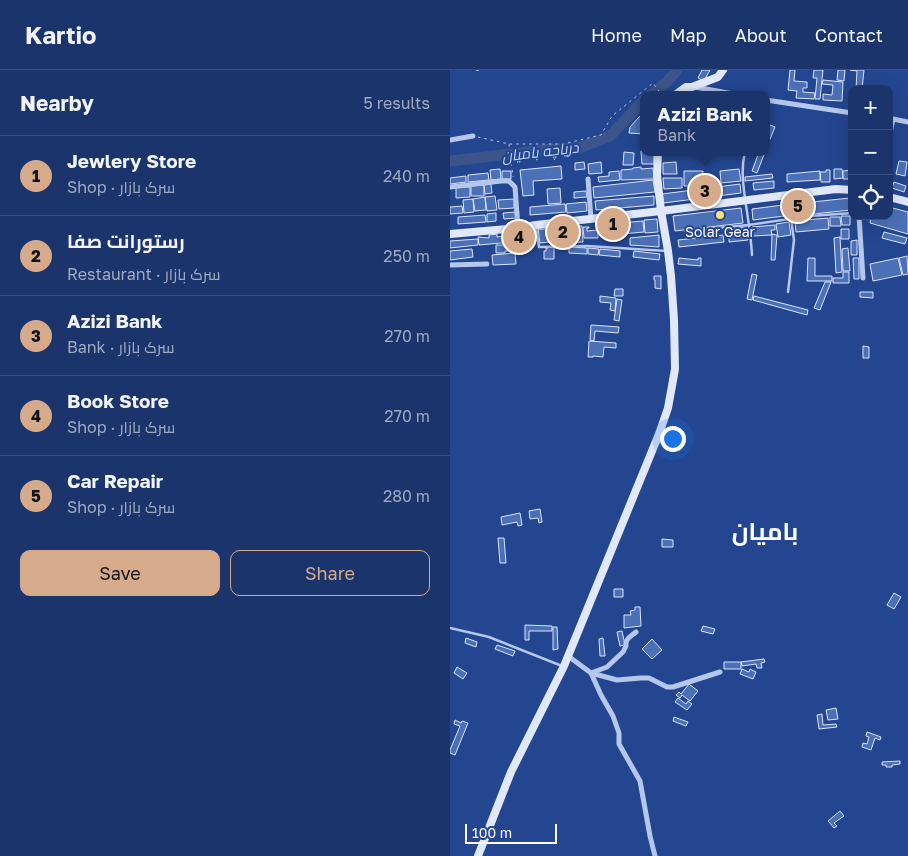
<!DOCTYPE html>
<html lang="en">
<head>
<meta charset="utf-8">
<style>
  :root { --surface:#1b346c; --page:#283f74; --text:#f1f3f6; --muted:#a0aac2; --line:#394f7f; --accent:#d6ab8b }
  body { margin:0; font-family:"Golos Text",Cairo,sans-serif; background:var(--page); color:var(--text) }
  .controls { position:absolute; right:15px; top:15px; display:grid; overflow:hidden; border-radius:10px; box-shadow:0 5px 20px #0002 }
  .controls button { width:45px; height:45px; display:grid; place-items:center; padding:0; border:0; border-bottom:1px solid var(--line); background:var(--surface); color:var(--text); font:25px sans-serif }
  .scale { position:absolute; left:15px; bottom:12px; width:92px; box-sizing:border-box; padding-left:5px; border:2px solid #fff; border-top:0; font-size:14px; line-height:18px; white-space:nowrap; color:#fff; -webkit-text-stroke:4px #244690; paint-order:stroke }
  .you { position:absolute; left:222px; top:368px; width:18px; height:18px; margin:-12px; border:4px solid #fff; border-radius:50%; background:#1a73e8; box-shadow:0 0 0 8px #1a73e833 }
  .badge { display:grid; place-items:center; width:32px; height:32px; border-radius:50%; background:var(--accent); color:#111; font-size:16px; font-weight:700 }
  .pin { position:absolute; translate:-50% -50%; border:2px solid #fff; box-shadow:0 1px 5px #0006 }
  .popup { position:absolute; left:190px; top:21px; width:130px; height:65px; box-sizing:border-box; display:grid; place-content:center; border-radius:10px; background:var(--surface); filter:drop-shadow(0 1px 4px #0005); font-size:16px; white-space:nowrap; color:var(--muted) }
  .popup b { font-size:19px; color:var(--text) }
  .popup::after { content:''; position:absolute; left:50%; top:100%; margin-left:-10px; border:10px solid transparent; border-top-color:var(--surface) }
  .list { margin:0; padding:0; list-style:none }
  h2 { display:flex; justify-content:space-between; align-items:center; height:65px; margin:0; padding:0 20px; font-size:21px }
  h2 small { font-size:16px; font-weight:400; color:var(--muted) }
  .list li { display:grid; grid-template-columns:32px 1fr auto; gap:15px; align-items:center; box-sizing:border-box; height:80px; padding:0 20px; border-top:1px solid var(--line) }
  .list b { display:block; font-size:19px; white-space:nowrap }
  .list p { margin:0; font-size:16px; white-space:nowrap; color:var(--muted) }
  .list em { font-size:16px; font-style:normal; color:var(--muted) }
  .actions { display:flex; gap:10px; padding:15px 20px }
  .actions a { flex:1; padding:11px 0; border:1px solid var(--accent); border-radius:10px; text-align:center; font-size:18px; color:var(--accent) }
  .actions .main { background:var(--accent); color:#111 }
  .icon { flex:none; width:28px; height:28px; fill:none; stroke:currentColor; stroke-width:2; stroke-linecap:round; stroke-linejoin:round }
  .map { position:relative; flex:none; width:458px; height:786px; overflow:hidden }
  header { display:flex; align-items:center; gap:30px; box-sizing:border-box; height:70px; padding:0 25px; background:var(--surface); border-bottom:1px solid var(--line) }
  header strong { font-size:24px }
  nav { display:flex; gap:28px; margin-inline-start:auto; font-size:18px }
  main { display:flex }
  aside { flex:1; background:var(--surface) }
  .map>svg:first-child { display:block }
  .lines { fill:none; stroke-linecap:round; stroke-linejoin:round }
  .stream { stroke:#a9c1ed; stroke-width:2 }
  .river { stroke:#3b548a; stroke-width:11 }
  .building { fill:#4c70b7; stroke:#dae4f9 }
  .path { stroke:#b5c7ec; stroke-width:1; stroke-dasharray:2.5 4; stroke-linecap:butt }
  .lane { stroke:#b5c7ec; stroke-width:2.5 }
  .street { stroke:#b5c7ec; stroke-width:5 }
  .secondary { stroke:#e0e8f9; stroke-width:8 }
  .poi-dot { fill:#f7e178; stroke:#244690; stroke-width:2 }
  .labels { text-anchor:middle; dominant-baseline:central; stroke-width:4; stroke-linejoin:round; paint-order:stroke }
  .poi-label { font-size:14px; fill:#fff; stroke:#244690 }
  .water-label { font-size:15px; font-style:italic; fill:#c1d2f3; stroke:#244690 }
  .town-label { font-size:24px; font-weight:bold; fill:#fff; stroke:#244690 }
</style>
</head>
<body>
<header>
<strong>Kartio</strong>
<nav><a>Home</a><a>Map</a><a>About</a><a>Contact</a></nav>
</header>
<main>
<aside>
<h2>Nearby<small>5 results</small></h2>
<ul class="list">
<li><span class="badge">1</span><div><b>Jewlery Store</b><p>Shop · سرک بازار</p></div><em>240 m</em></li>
<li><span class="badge">2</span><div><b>رستورانت صفا</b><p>Restaurant · سرک بازار</p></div><em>250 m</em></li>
<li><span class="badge">3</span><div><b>Azizi Bank</b><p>Bank · سرک بازار</p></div><em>270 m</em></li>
<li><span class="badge">4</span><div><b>Book Store</b><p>Shop · سرک بازار</p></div><em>270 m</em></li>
<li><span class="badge">5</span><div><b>Car Repair</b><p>Shop · سرک بازار</p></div><em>280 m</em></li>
</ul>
<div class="actions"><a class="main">Save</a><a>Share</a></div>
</aside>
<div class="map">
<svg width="458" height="786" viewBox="0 0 458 786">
  <rect width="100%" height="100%" fill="#244690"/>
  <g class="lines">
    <path class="stream" d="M27 0H28"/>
    <path class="river" d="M200 25 217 12 227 0
      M0 91 102 79 129 78 160 66 194 30"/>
  </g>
  <path class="building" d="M252 0H260L254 11 248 8Z
    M340 0H345L344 11 357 12V18H353V22L365 23 364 29 346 28 347 21 338 20Z
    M364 0H373L370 29H365L367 8H363Z
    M388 0H395L394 11 387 10Z
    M400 0H414L412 19H406L407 1Z
    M373 10 393 12 392 31 373 30V24L382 25 383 15 372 14Z
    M190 46 194 47V64L179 63 180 57Z
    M320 55 325 57 316 79V64Z
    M191 81H194V82H204V94H192Z
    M174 82 184 83 183 95H173Z
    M309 82H315L307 103 302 101Z
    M449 91 457 92 455 106 446 104Z
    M134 92 135 99 125 100V93Z
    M151 92 152 103 139 104 138 94Z
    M226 92 227 104H213V93Z
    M111 96 112 109 83 111 84 125 73 126 70 100Z
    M191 97V99L203 98 204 109 171 110V100L183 99V98Z
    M50 99 51 109 41 110 40 100Z
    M289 99 291 111 271 113 270 101Z
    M384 99H392L393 108 384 109Z
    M376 100H380V112H371L370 102H376Z
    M402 100V109H393V101Z
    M52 101H61V109H52Z
    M169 101 170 110 149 112 148 107 159 106V102Z
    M234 101H253V118H242V116H234Z
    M370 101V110L337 112V104Z
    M38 103 39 110 18 112V105Z
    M322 104 323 108 295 111V107Z
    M16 106V112L0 114V108Z
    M213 108H232V118L214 119Z
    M203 110 205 122 144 128 143 117Z
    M324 111V118L304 120 303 113Z
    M444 112 456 116 454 122 442 118Z
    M41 114 42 123 35 124 34 115Z
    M290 114 291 123 214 133 212 124Z
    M34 115V126H21V116Z
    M6 117H20V127L6 128Z
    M110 118 111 133 98 134 97 119Z
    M136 121 137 127 124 128V122Z
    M45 126 47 140 37 141 35 127Z
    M204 126V135L146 140 145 131Z
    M35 127 36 140 25 141 23 129Z
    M400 128 401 140 344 146 343 134Z
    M23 129 24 142 14 143 13 130Z
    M64 129V138L49 139 48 130Z
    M136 132 137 141 117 143 116 134Z
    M115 134 116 142 80 145V137Z
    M333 135 334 146 303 150 302 139Z
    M12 136 13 143 0 144V137Z
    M439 137 458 142V164L420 153 421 146H439Z
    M291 138 293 153 225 161 223 146Z
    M65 142 66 148 54 149 53 143Z
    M46 143V151L37 152V144Z
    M35 145 36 152 8 154V147Z
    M391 146H400V155H392Z
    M380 147H390L391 156H380Z
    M378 148 379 159 346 162 345 151Z
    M207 149 208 162 195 163 194 150Z
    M193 151 194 162 160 165 159 154Z
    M154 152H158V164H148V155H155Z
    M339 152 341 165 328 167 326 154Z
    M325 155V160H321L322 165 303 166 302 157Z
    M118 156H132L133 172 108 173V157H115V159H118Z
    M133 157H139V158H137V161L148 160V168H134Z
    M296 157 298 170 279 172V166H275L274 160Z
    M103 158H108L107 173H101L100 160H103Z
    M88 159H98L100 172 90 173Z
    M391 159H399V169H391Z
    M434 162 457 168 455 174 432 168Z
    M83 163 84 170 29 175 28 167 39 168V165L47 164V167Z
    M322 164 327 165 325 190H321Z
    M209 165V177L180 175V168Z
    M273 165 274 172 229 177 228 170Z
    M390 167 392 202 386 203 384 168Z
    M28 169V175L0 178V171Z
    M407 170V185H401V171Z
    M68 173H79V179H68Z
    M46 175H67V178L60 179V181H55V183H46Z
    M98 177H104V189H94V181H96V178H98Z
    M119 177 137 178V184L119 183Z
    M138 178 149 179 148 185 138 184Z
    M398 178 400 201H393L392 179Z
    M22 179 23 187 0 190V181Z
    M150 179 170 181V187L149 185Z
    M184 181 210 184 209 190 183 187Z
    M65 183 66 194 43 195 42 185Z
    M457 186 458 204 453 205 449 188Z
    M229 188 248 190V188H251V196L228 194Z
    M358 188H365V206H382V211H357Z
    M403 188H409V209H404Z
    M448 188 452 205 423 211 420 194Z
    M393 202H399V213H383V208H393Z
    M302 204 307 205 302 230 297 229Z
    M204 206H211V219L205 218V210H204Z
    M375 212H381L370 240 364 238Z
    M165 219H173V226H164Z
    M410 222H423V228L410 227Z
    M150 226 166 228 165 241 160 240 161 233 150 232Z
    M304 226 358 240 357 245 303 230Z
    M167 229 172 230 169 251 164 250Z
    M141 255 169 257 168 263 145 261 144 271 140 270Z
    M139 271 166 273V278L154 277 153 287 143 286V287H138Z
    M413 276 419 277V288H413Z
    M90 439 92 452 89 453 88 448 80 449 79 441Z
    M70 443 72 455 68 456 67 452 52 455 51 447Z
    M48 468H54L56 493H50Z
    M212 469 223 470V477H212Z
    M164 519H173V527H164Z
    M444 523 451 527 444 539 437 535Z
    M185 537H190L191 556 174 558V545H181L180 541 185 540Z
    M75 555 102 556V561H79V570H75Z
    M253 556 265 559 263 564 251 561Z
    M103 557H107L108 579 103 580Z
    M172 561 175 575 170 576 167 562Z
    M16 568 27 572 26 577 15 573Z
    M153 568 155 586H150L149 569Z
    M202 569 212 580 202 589 192 579Z
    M47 575 65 581 63 586 45 579Z
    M314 589 315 592 311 593 312 598H307L306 594 292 596 291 592Z
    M274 592H291V599H274Z
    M7 597 17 603 13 609 4 603Z
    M292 599 299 602 300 599 306 602 303 609 290 604Z
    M239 614 248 621 240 631 232 625 230 628 226 625 229 622 231 624Z
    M228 628 236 634 238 631 242 634 237 640 225 632Z
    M386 638 388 649 378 650 376 640Z
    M372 644 373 655 386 654 387 657 369 659 367 645Z
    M224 647 238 652 236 656 223 651Z
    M5 650 11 653 12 651 18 653 5 685 0 683V680L10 656 4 654Z
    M417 662 431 667 430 670 425 668 421 680 412 677 413 673 417 674 419 667 416 666Z
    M450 691V694L442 695V697H436V695H432V692Z
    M390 741 394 746 384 753 387 756 384 758 378 751Z"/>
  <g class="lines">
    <path class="path" d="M28 67 59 74H113L151 65 162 46 203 13 212 25
      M59 74 63 107"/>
    <path class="lane" d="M295 82C291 98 293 113 295 129 298 148 301 166 302 185
      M338 127 344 170 338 222
      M86 156 89 177 137 176 217 181
      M235 161 298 155 360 146 402 143
      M0 558 39 567 112 596"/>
    <path class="street" d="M245 17 289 25
      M316 30 402 43
      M439 67 443 49 458 52
      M0 70 23 66
      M439 96V100
      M138 109 141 149
      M0 117 51 111H59L65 117 68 158
      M409 146 413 208
      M0 195 37 194
      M118 586 141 603 151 625 163 646 169 663V674L190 711 200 766 205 786
      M141 603 167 610 191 608H199L217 617H223L270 602
      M141 603 157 597 173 582 176 576C175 569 180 567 186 562"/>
    <path class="secondary" d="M225 25 236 17H242L268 7 273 0
      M439 127 458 132
      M0 164 68 158 86 155 211 141 386 119 402 120
      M28 786 61 702 114 596 209 364 218 338 225 299 224 250 221 206 218 181 211 141 207 105 208 82"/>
  </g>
  <circle class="poi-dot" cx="270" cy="145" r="5"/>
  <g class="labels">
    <g class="poi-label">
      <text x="270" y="161">Solar Gear</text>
    </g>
    <g class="water-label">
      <text transform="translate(90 81) rotate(-7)">دریاچه بامیان</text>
    </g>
    <g class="town-label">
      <text x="315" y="460">بامیان</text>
    </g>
  </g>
</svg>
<div class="controls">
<button>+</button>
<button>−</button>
<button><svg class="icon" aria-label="locate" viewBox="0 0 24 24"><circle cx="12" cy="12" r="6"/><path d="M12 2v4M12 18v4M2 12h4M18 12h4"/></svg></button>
</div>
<div class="scale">100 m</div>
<div class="you"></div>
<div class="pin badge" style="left:163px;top:154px">1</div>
<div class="pin badge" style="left:113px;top:162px">2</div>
<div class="pin badge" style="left:255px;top:121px">3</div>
<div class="popup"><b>Azizi Bank</b>Bank</div>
<div class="pin badge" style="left:69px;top:167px">4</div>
<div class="pin badge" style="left:348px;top:136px">5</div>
</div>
</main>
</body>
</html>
